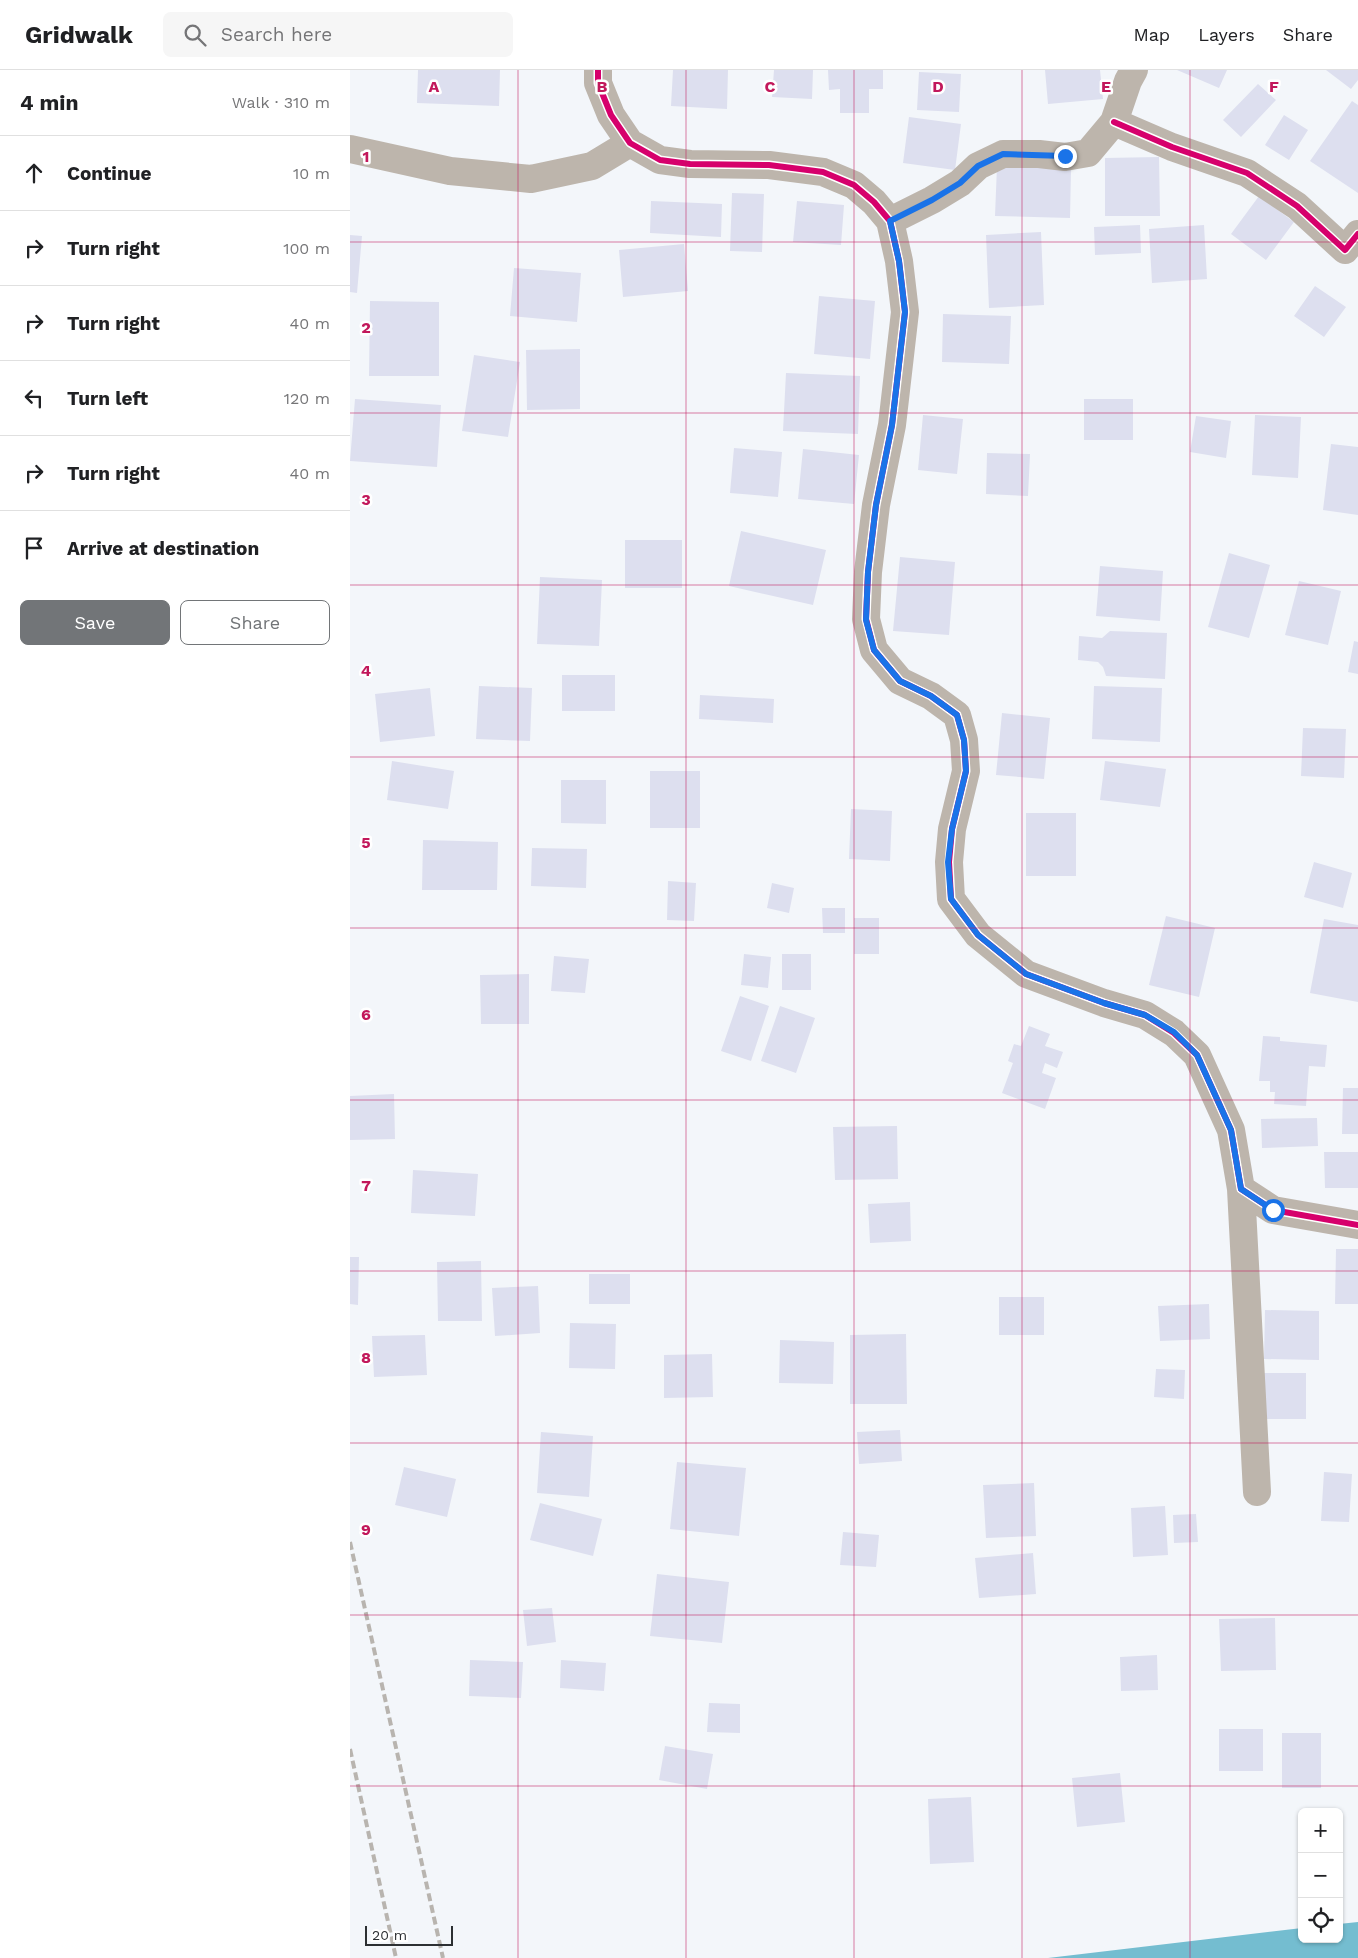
<!DOCTYPE html>
<html lang="en">
<head>
<meta charset="utf-8">
<style>
  :root { --surface:#fff; --page:#f6f6f6; --text:#202124; --muted:#757577; --line:#e0e0e0; --accent:#727578 }
  body { margin:0; font-family:"Work Sans",sans-serif; background:var(--page); color:var(--text) }
  .controls { position:absolute; right:15px; bottom:15px; display:grid; overflow:hidden; border-radius:8px; box-shadow:0 1px 4px #0004 }
  .controls button { width:45px; height:45px; display:grid; place-items:center; padding:0; border:0; border-bottom:1px solid var(--line); background:var(--surface); color:var(--text); font:25px sans-serif }
  .scale { position:absolute; left:15px; bottom:12px; width:88px; box-sizing:border-box; padding-left:5px; border:2px solid #2c2f32; border-top:0; font-size:14px; line-height:18px; white-space:nowrap; color:#2c2f32; -webkit-text-stroke:4px #fff; paint-order:stroke }
  .stop { position:absolute; width:15px; height:15px; margin:-11px; border:4px solid #1a73e8; border-radius:50%; background:#fff }
  .stop.end { background:#1a73e8; border-color:#fff; box-shadow:0 1px 5px #0008 }
  .list { margin:0; padding:0; list-style:none }
  h2 { display:flex; justify-content:space-between; align-items:center; height:65px; margin:0; padding:0 20px; font-size:21px }
  h2 small { font-size:16px; font-weight:400; color:var(--muted) }
  .list li { display:grid; grid-template-columns:32px 1fr auto; gap:15px; align-items:center; box-sizing:border-box; height:75px; padding:0 20px; border-top:1px solid var(--line) }
  .list b { display:block; font-size:19px; white-space:nowrap }
  .list em { font-size:16px; font-style:normal; color:var(--muted) }
  .actions { display:flex; gap:10px; padding:15px 20px }
  .actions a { flex:1; padding:11px 0; border:1px solid var(--accent); border-radius:8px; text-align:center; font-size:18px; color:var(--accent) }
  .actions .main { background:var(--accent); color:#fff }
  .icon { flex:none; width:28px; height:28px; fill:none; stroke:currentColor; stroke-width:2; stroke-linecap:round; stroke-linejoin:round }
  .map { position:relative; flex:none; width:1008px; height:1888px; overflow:hidden }
  header { display:flex; align-items:center; gap:30px; box-sizing:border-box; height:70px; padding:0 25px; background:var(--surface); border-bottom:1px solid var(--line) }
  header strong { font-size:24px }
  nav { display:flex; gap:28px; margin-inline-start:auto; font-size:18px }
  .search { width:350px; height:45px; background:var(--page); display:flex; align-items:center; gap:12px; box-sizing:border-box; padding:0 18px; border-radius:8px; color:var(--muted); font-size:19px }
  main { display:flex }
  aside { flex:1; background:var(--surface) }
  .map>svg:first-child { display:block }
  .water { fill:#74bdd0 }
  .building { fill:#dddfef }
  .lines { fill:none; stroke-linecap:round; stroke-linejoin:round }
  .minor { stroke:#bdb5ac; stroke-width:28 }
  .rail { stroke:#b8b4af; stroke-width:4; stroke-dasharray:8 4; stroke-linecap:butt }
  .cycleway-casing { stroke:#fff; stroke-width:9 }
  .cycleway { stroke:#d6006c; stroke-width:6 }
  .route { stroke:#1a73e8; stroke-width:6 }
  .grid { fill:none; stroke:#c2185b; stroke-width:1; stroke-opacity:0.55 }
  .grid-label { font-size:16px; text-anchor:middle; font-weight:bold; fill:#c2185b; stroke:#fff; stroke-width:5; stroke-linejoin:round; paint-order:stroke }
</style>
</head>
<body>
<header>
<strong>Gridwalk</strong>
<div class="search"><svg class="icon" aria-label="search" viewBox="0 0 24 24"><circle cx="10" cy="10" r="6"/><path d="M15 15l6 6"/></svg>Search here</div>
<nav><a>Map</a><a>Layers</a><a>Share</a></nav>
</header>
<main>
<aside>
<h2>4 min<small>Walk · 310 m</small></h2>
<ul class="list">
<li><svg class="icon" aria-label="ahead" viewBox="0 0 24 24"><path d="M12 20V5M6 11l6-6 6 6"/></svg><div><b>Continue</b></div><em>10 m</em></li>
<li><svg class="icon" aria-label="right" viewBox="0 0 24 24"><path d="M7 20v-9h11M14 6l5 5-5 5"/></svg><div><b>Turn right</b></div><em>100 m</em></li>
<li><svg class="icon" aria-label="right" viewBox="0 0 24 24"><path d="M7 20v-9h11M14 6l5 5-5 5"/></svg><div><b>Turn right</b></div><em>40 m</em></li>
<li><svg class="icon" aria-label="left" viewBox="0 0 24 24"><path d="M17 20v-9H6M10 6l-5 5 5 5"/></svg><div><b>Turn left</b></div><em>120 m</em></li>
<li><svg class="icon" aria-label="right" viewBox="0 0 24 24"><path d="M7 20v-9h11M14 6l5 5-5 5"/></svg><div><b>Turn right</b></div><em>40 m</em></li>
<li><svg class="icon" aria-label="arrive" viewBox="0 0 24 24"><path d="M6 21V4h12l-3 4 3 4H6"/></svg><div><b>Arrive at destination</b></div></li>
</ul>
<div class="actions"><a class="main">Save</a><a>Share</a></div>
</aside>
<div class="map">
<svg width="1008" height="1888" viewBox="0 0 1008 1888">
  <rect width="100%" height="100%" fill="#f3f6fa"/>
  <path class="water" d="M1008 1852V1888H698L952 1858V1869H989V1854Z"/>
  <path class="building" d="M68 0H150L149 36 67 33Z
    M323 0H378L377 39 321 36Z
    M424 0H463L462 29 422 27Z
    M478 0H533V19H519V43H490V19L479 20Z
    M695 0H750L753 29 698 34Z
    M827 0H877L869 18Z
    M976 0H1008V10L1001 19Z
    M569 2 611 4 609 42 567 40Z
    M908 14 926 30 891 67 873 50Z
    M1002 31 1008 35V123L960 91Z
    M934 45 958 60 939 90 915 75Z
    M559 47 611 54 605 100 553 93Z
    M809 87 810 146H755V88Z
    M647 96 721 99 720 148 645 146Z
    M382 123 414 124 412 182 380 181Z
    M909 126 944 152 916 190 881 164Z
    M301 131 372 134 371 167 300 163Z
    M447 131 494 135 491 175 443 172Z
    M790 155 791 183 745 185 744 157Z
    M854 155 857 209 802 213 799 159Z
    M691 162 694 235 639 238 636 165Z
    M0 165 12 166 7 223 0 222Z
    M334 174 338 221 273 227 269 180Z
    M164 198 231 203 227 252 160 246Z
    M965 216 996 237 974 267 944 246Z
    M469 226 525 231 520 289 464 284Z
    M20 231 89 232V306H19Z
    M593 244 661 246 659 294 592 292Z
    M230 279V339L177 340 176 280Z
    M124 285 170 292 158 367 112 361Z
    M436 303 510 306 508 364 433 361Z
    M5 329 91 335 87 397 0 391Z
    M734 329H783V370H734Z
    M573 345 613 349 607 404 568 400Z
    M905 345 951 347 948 408 902 405Z
    M846 346 881 351 876 388 840 382Z
    M981 374 1008 377V445L973 440Z
    M384 378 432 382 428 427 380 423Z
    M453 379 509 385 504 434 448 429Z
    M637 383 680 384 678 426 636 424Z
    M391 461 476 480 463 535 379 516Z
    M275 470H332V518H275Z
    M879 483 920 495 899 568 858 557Z
    M550 487 605 492 599 565 543 561Z
    M750 496 813 501 810 551 746 546Z
    M190 507 252 510 249 576 187 574Z
    M949 511 991 521 978 575 935 565Z
    M760 561 817 563 815 609 756 606 753 597 748 592 728 590 729 566 752 568Z
    M1004 571 1008 572V604L998 602Z
    M212 605H265V641H212Z
    M129 616 182 618 180 671 126 669Z
    M744 616 812 618 810 672 742 669Z
    M80 618 85 666 30 672 25 624Z
    M350 625 424 629 423 653 349 649Z
    M652 643 700 648 694 709 646 705Z
    M953 658 996 659 994 708 951 706Z
    M42 691 104 701 98 739 37 730Z
    M755 691 816 699 810 737 750 730Z
    M300 701H350V758H300Z
    M211 710H256V754L211 753Z
    M501 739 542 741 540 791 499 789Z
    M676 743H726V806H676Z
    M73 770 148 772 147 820H72Z
    M182 778 237 779 236 818 181 816Z
    M964 792 1002 803 993 838 954 827Z
    M318 811 346 813 344 851 317 850Z
    M422 813 444 818 439 843 417 838Z
    M472 838H495V863H473Z
    M816 846 865 858 849 927 799 915Z
    M504 848H529V884H504Z
    M974 849 1008 855V932L960 923Z
    M394 884 421 887 418 918 391 915Z
    M432 884H461V920H432Z
    M204 886 239 889 235 923 201 921Z
    M179 904V954H131L130 905Z
    M390 926 419 936 401 991 371 981Z
    M430 936 465 948 446 1003 411 991Z
    M679 956 700 964 695 976 713 982 707 998 695 993 692 1003 706 1008 695 1039 652 1023 663 993 658 991 664 974 671 976Z
    M913 966 930 967V971L977 975 975 997 959 996 956 1036 924 1034 925 1022H920V1011H909Z
    M993 1018H1008V1064H992Z
    M44 1024 45 1069 0 1070V1026Z
    M967 1048 968 1076 912 1078 911 1049Z
    M547 1056 548 1109 485 1110 483 1057Z
    M974 1082H1008V1118H975Z
    M63 1100 128 1104 125 1146 61 1143Z
    M560 1132 561 1171 520 1173 518 1134Z
    M986 1179H1008V1234H985Z
    M0 1187H9L8 1235 0 1234Z
    M131 1191 132 1251H88L87 1192Z
    M239 1204H280V1234H239Z
    M188 1216 190 1263 145 1266 142 1218Z
    M649 1227H694V1265H649Z
    M859 1234 860 1269 810 1271 808 1236Z
    M915 1240 969 1241V1290L914 1289Z
    M220 1253 266 1254 265 1299 219 1298Z
    M556 1264 557 1334H500V1265Z
    M75 1265 77 1305 24 1307 22 1266Z
    M430 1270 484 1272 483 1314 429 1313Z
    M362 1284 363 1327 314 1328V1285Z
    M806 1299 835 1300 834 1329 804 1327Z
    M910 1303H956V1349H911Z
    M550 1360 552 1391 509 1394 507 1362Z
    M191 1362 243 1366 239 1427 187 1423Z
    M327 1392 396 1398 389 1466 320 1459Z
    M54 1397 106 1409 97 1447 45 1435Z
    M974 1402 1002 1404 999 1452 971 1451Z
    M684 1413 686 1466 636 1468 633 1415Z
    M190 1433 252 1449 243 1486 180 1470Z
    M815 1436 818 1485 783 1487 781 1438Z
    M846 1444 848 1472 824 1473 823 1445Z
    M493 1462 529 1465 526 1497 490 1495Z
    M683 1483 686 1524 629 1528 625 1488Z
    M307 1504 379 1512 372 1573 300 1566Z
    M202 1538 206 1572 177 1576 173 1540Z
    M925 1548 926 1600 871 1601 869 1549Z
    M807 1585 808 1620 771 1621 770 1587Z
    M120 1590 173 1592 171 1628 119 1626Z
    M211 1590 256 1593 254 1621 210 1618Z
    M359 1633 390 1634V1663L357 1662Z
    M869 1659H913V1701H869Z
    M932 1663H971V1718H932Z
    M315 1676 363 1684 357 1719 309 1710Z
    M770 1703 775 1752 727 1757 722 1708Z
    M621 1727 624 1792 580 1794 578 1729Z"/>
  <g class="lines">
    <path class="minor" d="M248 0V13L261 45 280 73 310 90 340 94 419 95 473 102 504 115 524 132 540 151 549 191 555 242 542 355 526 435 518 502 516 549 524 580 550 611 581 626 607 645 614 670 616 701 602 759 599 792 601 829 628 865 676 904 754 933 795 945 824 963 847 985 881 1060 891 1119 923 1140 1008 1155
      M764 52 822 77 897 103 947 136 995 180 1008 164
      M0 79 100 101 181 109 242 96 280 73
      M540 151 582 130 610 113 628 96 653 84H689L715 87 738 83 764 52 778 11 784 0
      M891 1119 907 1422"/>
    <path class="rail" d="M0 1472 93 1888
      M0 1679 46 1888"/>
    <defs>
      <path id="cycleway" d="M248 0V13L261 45 280 73 310 90 340 94 419 95 473 102 504 115 524 132 540 151 549 191 555 242 542 355 526 435 518 502 516 549 524 580 550 611 581 626 607 645 614 670 616 701 602 759 599 792 601 829 628 865 676 904 754 933 795 945 824 963 847 985 881 1060 891 1119 923 1140 1008 1155
        M764 52 822 77 897 103 947 136 995 180 1008 164"/>
    </defs>
    <use href="#cycleway" class="cycleway-casing"/>
    <use href="#cycleway" class="cycleway"/>
  </g>
  <g class="lines">
    <path class="route" d="M715 86 653 84 628 96 610 113 582 130 540 151 549 191 555 242 542 355 526 435 518 502 516 550 524 580 550 611 581 626 607 645 614 670 616 701 602 759 598 792 601 829 628 865 676 904 754 933 795 945 824 962 847 985 881 1060 891 1119 923 1140"/>
  </g>
  <path class="grid" d="M168 0V1888M336 0V1888M504 0V1888M672 0V1888M840 0V1888M0 172H1008M0 343H1008M0 515H1008M0 687H1008M0 858H1008M0 1030H1008M0 1201H1008M0 1373H1008M0 1545H1008M0 1716H1008"/>
  <g class="grid-label">
    <text x="84" y="22">A</text>
    <text x="252" y="22">B</text>
    <text x="420" y="22">C</text>
    <text x="588" y="22">D</text>
    <text x="756" y="22">E</text>
    <text x="924" y="22">F</text>
    <text x="16" y="92">1</text>
    <text x="16" y="263">2</text>
    <text x="16" y="435">3</text>
    <text x="16" y="606">4</text>
    <text x="16" y="778">5</text>
    <text x="16" y="950">6</text>
    <text x="16" y="1121">7</text>
    <text x="16" y="1293">8</text>
    <text x="16" y="1465">9</text>
  </g>
</svg>
<div class="controls">
<button>+</button>
<button>−</button>
<button><svg class="icon" aria-label="locate" viewBox="0 0 24 24"><circle cx="12" cy="12" r="6"/><path d="M12 2v4M12 18v4M2 12h4M18 12h4"/></svg></button>
</div>
<div class="scale">20 m</div>
<div class="stop" style="left:923px;top:1140px"></div>
<div class="stop end" style="left:715px;top:86px"></div>
</div>
</main>
</body>
</html>
